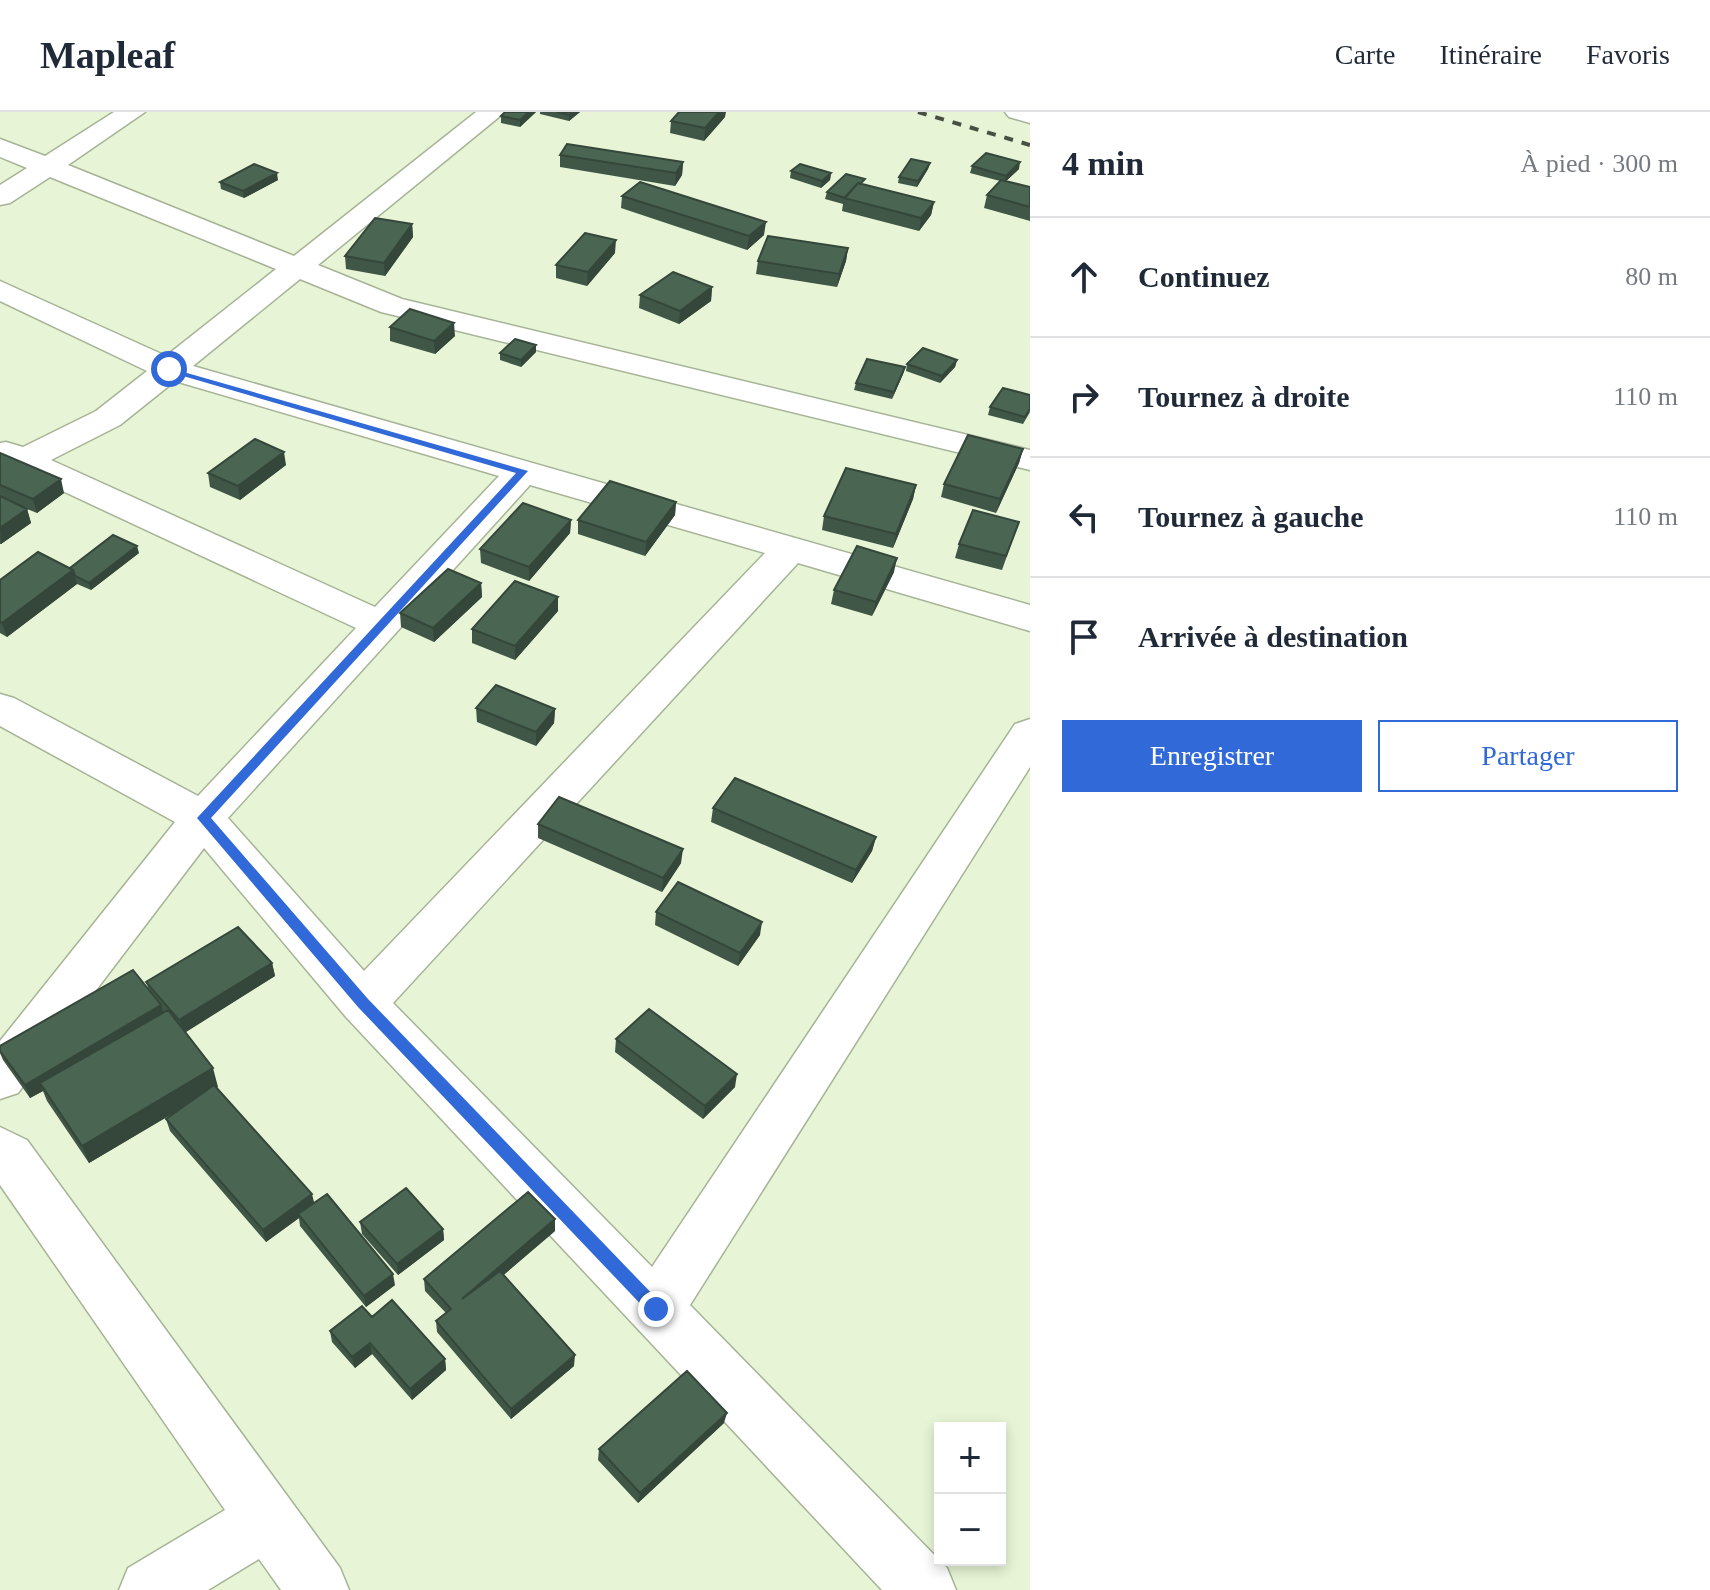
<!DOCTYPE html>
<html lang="fr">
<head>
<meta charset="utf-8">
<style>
  :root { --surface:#fff; --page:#f2f2f3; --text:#1f2937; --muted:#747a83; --line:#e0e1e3; --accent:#316ad8 }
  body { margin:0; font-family:Georgia,serif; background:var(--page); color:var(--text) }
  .controls { position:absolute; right:24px; bottom:24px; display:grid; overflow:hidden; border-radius:0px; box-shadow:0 4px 12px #0003 }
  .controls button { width:72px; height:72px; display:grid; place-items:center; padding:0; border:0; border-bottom:2px solid var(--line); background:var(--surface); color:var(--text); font:40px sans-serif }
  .stop { position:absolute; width:24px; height:24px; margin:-18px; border:6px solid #316ad8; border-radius:50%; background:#fff }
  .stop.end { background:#316ad8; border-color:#fff; box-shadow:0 2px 8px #0008 }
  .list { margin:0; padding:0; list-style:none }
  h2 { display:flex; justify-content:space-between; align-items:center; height:104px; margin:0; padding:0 32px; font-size:34px }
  h2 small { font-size:26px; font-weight:400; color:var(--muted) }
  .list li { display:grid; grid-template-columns:52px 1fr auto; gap:24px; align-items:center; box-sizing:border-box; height:120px; padding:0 32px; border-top:2px solid var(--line) }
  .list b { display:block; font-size:30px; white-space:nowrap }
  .list em { font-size:26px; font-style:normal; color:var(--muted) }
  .actions { display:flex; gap:16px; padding:24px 32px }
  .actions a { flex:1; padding:18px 0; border:2px solid var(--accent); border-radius:0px; text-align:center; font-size:28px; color:var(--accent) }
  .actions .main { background:var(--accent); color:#fff }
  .icon { flex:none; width:44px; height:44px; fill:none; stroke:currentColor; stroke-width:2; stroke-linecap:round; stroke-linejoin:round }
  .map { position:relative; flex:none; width:1030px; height:1478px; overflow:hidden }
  header { display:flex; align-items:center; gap:48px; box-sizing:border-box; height:112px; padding:0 40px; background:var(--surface); border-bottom:2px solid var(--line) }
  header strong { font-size:38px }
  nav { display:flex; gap:44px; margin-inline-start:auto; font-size:28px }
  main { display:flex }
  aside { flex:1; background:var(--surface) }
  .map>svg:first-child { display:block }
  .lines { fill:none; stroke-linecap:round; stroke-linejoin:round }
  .minor-casing { stroke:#a6b396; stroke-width:3 }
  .minor { fill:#fff; fill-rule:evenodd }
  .rail { stroke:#495041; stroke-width:4; stroke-dasharray:9 9; stroke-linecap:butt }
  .wall { fill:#405747 }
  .shaded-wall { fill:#34473a }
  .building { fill:#4b6553; stroke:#34473a; stroke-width:2 }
  .route { fill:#316ad8 }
</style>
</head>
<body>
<header>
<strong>Mapleaf</strong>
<nav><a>Carte</a><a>Itinéraire</a><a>Favoris</a></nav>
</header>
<main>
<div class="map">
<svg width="1030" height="1478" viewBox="0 0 1030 1478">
  <rect width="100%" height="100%" fill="#e7f5d6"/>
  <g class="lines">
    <defs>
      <path id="minor" d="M114 0H145L68 53 294 144 476 0H505L318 153 402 187 1030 338V358L381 200 300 167 193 254 1030 493V519L798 451 393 891 652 1155 1015 612 1030 607V655L690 1193 947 1456 956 1478H882L346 905 204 736 18 981 0 987V929L175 710 0 614V582L14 586 198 684 356 516 24 361 0 370V331L6 330 23 335 96 299 147 259 0 189V169L166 244 276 157 50 65 10 91 0 93V73L27 56 0 45V27L45 44ZM175 269 499 364 375 495 51 348 120 313ZM530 373 765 441 364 859 228 706Z
        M1005 0H1030V11L1009 5Z
        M0 1015 27 1028 340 1456 349 1478H281L259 1447 208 1478H119L128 1456 225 1398 0 1073Z"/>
    </defs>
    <use href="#minor" class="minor-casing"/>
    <use href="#minor" class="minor"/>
    <path class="rail" d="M918 0 1030 33"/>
  </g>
  <path class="wall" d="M505 0H536L520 15 501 11V4Z
    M540 0H580L569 9 540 2Z
    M725 5 704 29 670 21 671 9Z
    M560 43 683 50 682 63 675 74 560 55Z
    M930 51 928 57 917 75 898 71 899 65Z
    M972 54 1019 57 1006 69 1030 75V109L984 96 987 83 1000 69 970 61Z
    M791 59 831 61 830 68 821 76 790 66Z
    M278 68 244 86 221 77 220 70Z
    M864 73 934 90 931 103 919 119 842 99 843 92 825 87 827 80Z
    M622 84 764 123 747 138 621 96Z
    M412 112 413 125 385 164 346 157 345 144Z
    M848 136 846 149 837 175 756 162 758 149Z
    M615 141 587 174 556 166V153Z
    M712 175 711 189 679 212 639 196 640 183Z
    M390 215 455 224 435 242 390 229Z
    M536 233V240L521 255 500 248V241Z
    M957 248 955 255 940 271 906 259 907 252Z
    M905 255 903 262 892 287 854 278 856 271Z
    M990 295 1030 300 1023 312 988 303Z
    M1023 337 1019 351 996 401 941 385 944 372Z
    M0 341 64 381 37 401 27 397 31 411 1 432H0Z
    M286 353 240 388 210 375 208 361Z
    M916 373 913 387 893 436 822 418 824 404Z
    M676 390 675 403 645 444 578 422V408Z
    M571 408 570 421 529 469 481 451 480 437Z
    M1019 410 1002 458 955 446 959 432Z
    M139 441 91 478 77 472 7 525 0 521V468L70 456Z
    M894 460 872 504 831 492 834 478Z
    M481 471 482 485 434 530 401 515 400 501Z
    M558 485V499L515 548 472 531V517Z
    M476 596 555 597 554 611 536 634 477 610Z
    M713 696 876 725 872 739 852 771 711 710Z
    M538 712 681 751 662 780 538 726Z
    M656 800 760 823 738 854 655 813Z
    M272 851 275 864 185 920 218 975 216 976 314 1091 395 1173 366 1195 300 1114 299 1106 266 1130 170 1019 166 1007 178 998 89 1051 47 989 43 979 30 986 3 948 0 941V934L149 878 146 870Z
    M616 927 735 975 703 1007 615 940Z
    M360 1110 443 1117 444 1128 398 1163 362 1122Z
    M555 1119 503 1163 574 1254 511 1307 437 1220 436 1209 446 1201 425 1179 424 1167Z
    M372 1205 445 1247 446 1258 412 1288 372 1242 355 1256 332 1230 330 1219Z
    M724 1311 638 1391 598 1348 599 1337Z"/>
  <path class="shaded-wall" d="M529 0H536L520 15V8Z
    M573 0H580L569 9V3Z
    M719 0H726L725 5 704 29 705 16Z
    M683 50 682 63 675 74 676 61Z
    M1020 50 1019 57 1004 71 1006 64Z
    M930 51 928 57 917 75 918 69Z
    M277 61 278 68 244 86 243 79Z
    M831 61 830 68 821 76 822 69Z
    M934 90 931 103 919 119 921 106Z
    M766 110 764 123 747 138 749 124Z
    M412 112 413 125 385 164 384 151Z
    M616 128 615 141 587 174 588 160Z
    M848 136 846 149 837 175 839 162Z
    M712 175 711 189 679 212 680 199Z
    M454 211 455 224 435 242 434 229Z
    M536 233V240L521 255V248Z
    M957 248 955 255 940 271 942 264Z
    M905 255 903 262 892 287 894 280Z
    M1023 337 1019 351 996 401 1000 387Z
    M284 340 286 353 240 388 238 374Z
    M61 367 64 381 37 401 33 387Z
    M916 373 913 387 893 436 896 422Z
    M676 390 675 403 645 444 646 430Z
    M27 397 31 411 1 432 0 416Z
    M571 408 570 421 529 469V455Z
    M137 434 139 441 91 478 89 471Z
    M897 446 894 460 872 504 876 490Z
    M73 458 77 472 7 525 2 511Z
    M481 471 482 485 434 530 433 516Z
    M558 485V499L515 548V534Z
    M555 597 554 611 536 634V620Z
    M876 725 872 739 852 771 856 758Z
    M683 737 681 751 662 780 663 766Z
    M762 810 760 823 738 854 740 841Z
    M272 851 275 864 183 922 179 908Z
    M161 893 165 906 40 971 43 979 30 986 25 973Z
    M213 956 218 975 89 1051 82 1034Z
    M737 962 735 975 703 1007 705 994Z
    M312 1082 315 1094 298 1102 299 1106 266 1130 263 1118Z
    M555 1107V1119L463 1198 462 1187Z
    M443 1117 444 1128 398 1163 397 1152Z
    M393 1162 395 1173 366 1195 364 1184Z
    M370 1231 372 1242 355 1256 352 1245Z
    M575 1243 574 1254 511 1307V1297Z
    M445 1247 446 1258 412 1288 410 1277Z
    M727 1301 724 1311 638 1391 640 1381Z"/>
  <path class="building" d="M505 0H529L520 8 501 4Z
    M557 0H573L569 3Z
    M679 0H719L705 16 671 9Z
    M567 32 683 50 676 61 560 43Z
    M986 41 1020 50 1006 64 972 54Z
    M911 47 930 51 918 69 899 65Z
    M254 52 277 61 243 79 220 70Z
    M800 52 831 61 822 69 791 59Z
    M846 62 865 67 860 72 858 71 845 86 827 80Z
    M1001 68 1030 75V95L987 83Z
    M640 70 766 110 749 124 622 84Z
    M858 71 934 90 921 106 844 86Z
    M375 106 412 112 384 151 345 144Z
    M585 121 616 128 588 160 556 153Z
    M768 124 848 136 839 162 758 149Z
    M673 160 712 175 680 199 640 183Z
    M410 197 454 211 434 229 390 215Z
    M515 227 536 233 521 248 500 241Z
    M923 236 957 248 942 264 907 252Z
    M867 247 905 255 894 280 856 271Z
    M1003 276 1030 283V297L1025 305 990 295Z
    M968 323 1023 337 1000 387 944 372Z
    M255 327 284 340 238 374 208 361Z
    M0 341 61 367 33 387 0 373Z
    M846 356 916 373 896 422 824 404Z
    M610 369 676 390 646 430 578 408Z
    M0 384 27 397 0 416Z
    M523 391 571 408 529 455 480 437Z
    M973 398 1019 410 1006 444 959 432Z
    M113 423 137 434 89 471 75 464 73 458 70 456Z
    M857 434 897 446 876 490 834 478Z
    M38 440 73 458 2 511 0 510V468Z
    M448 457 481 471 433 516 400 501Z
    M515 469 558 485 515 534 472 517Z
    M496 573 555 597 536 620 476 596Z
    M735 666 876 725 856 758 713 696Z
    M559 685 683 737 663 766 538 712Z
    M678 770 762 810 740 841 656 800Z
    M238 815 272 851 179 908 146 870Z
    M133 858 161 893 25 973 0 939V934Z
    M649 897 737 962 705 994 616 927Z
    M168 898 213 956 82 1034 40 971Z
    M214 973 312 1082 263 1118 166 1007Z
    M406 1076 443 1117 397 1152 360 1110Z
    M528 1080 555 1107 462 1187 500 1159 575 1243 511 1297 436 1209 451 1197 424 1167Z
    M327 1082 393 1162 364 1184 298 1102Z
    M392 1188 445 1247 410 1277 370 1231 352 1245 330 1219 362 1194 372 1205Z
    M687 1259 727 1301 640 1381 599 1337Z"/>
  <path class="route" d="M166 255 528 359 211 706 368 887 661 1191V1202H650L358 895 197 706 516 361 166 259Z"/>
</svg>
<div class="controls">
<button>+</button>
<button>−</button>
</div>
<div class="stop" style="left:169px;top:257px"></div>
<div class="stop end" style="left:656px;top:1197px"></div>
</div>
<aside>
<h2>4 min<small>À pied · 300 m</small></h2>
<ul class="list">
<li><svg class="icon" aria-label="ahead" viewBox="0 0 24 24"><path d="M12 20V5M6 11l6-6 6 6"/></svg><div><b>Continuez</b></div><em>80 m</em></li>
<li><svg class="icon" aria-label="right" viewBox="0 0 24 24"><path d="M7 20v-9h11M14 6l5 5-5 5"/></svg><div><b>Tournez à droite</b></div><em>110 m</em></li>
<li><svg class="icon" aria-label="left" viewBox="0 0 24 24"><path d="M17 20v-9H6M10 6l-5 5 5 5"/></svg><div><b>Tournez à gauche</b></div><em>110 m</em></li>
<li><svg class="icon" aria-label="arrive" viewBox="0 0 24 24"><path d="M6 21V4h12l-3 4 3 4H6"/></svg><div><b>Arrivée à destination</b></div></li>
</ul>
<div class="actions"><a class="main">Enregistrer</a><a>Partager</a></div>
</aside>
</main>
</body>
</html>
